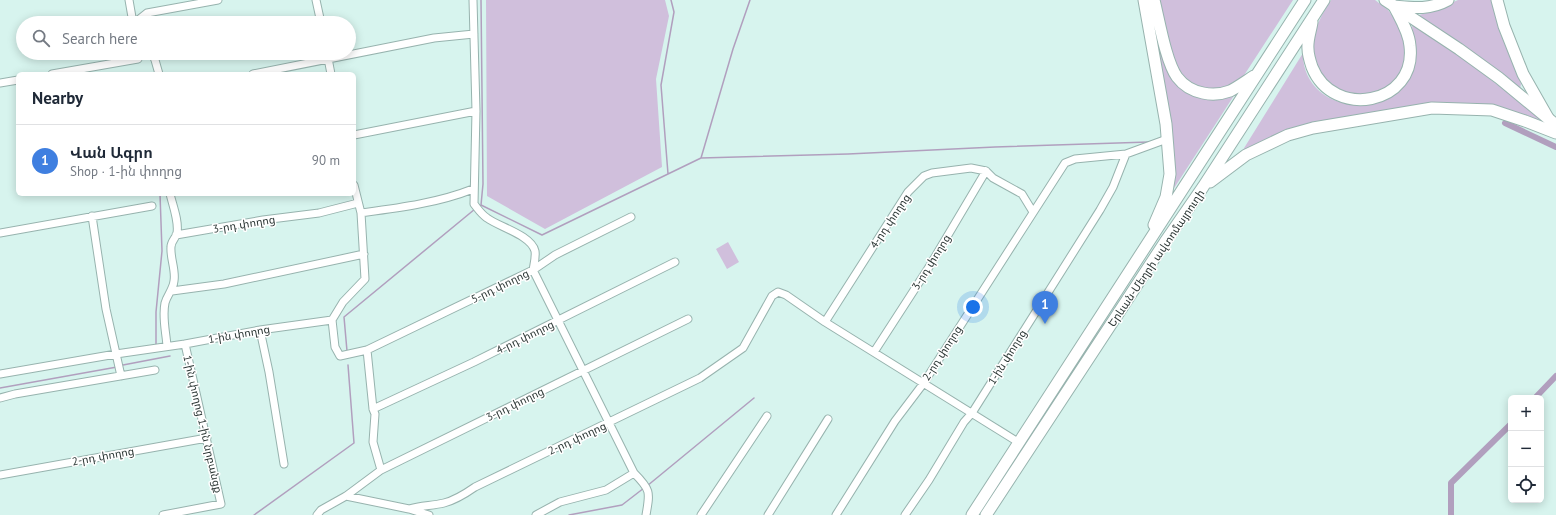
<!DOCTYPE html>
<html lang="en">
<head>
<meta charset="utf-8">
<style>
  :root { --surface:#fff; --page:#f6f6f7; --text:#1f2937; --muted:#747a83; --line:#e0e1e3; --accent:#9c55c9 }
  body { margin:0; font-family:"PT Sans","Noto Sans Armenian",sans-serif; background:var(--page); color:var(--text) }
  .controls { position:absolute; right:12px; bottom:12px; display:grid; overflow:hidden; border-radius:6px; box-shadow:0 2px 10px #0003 }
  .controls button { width:36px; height:36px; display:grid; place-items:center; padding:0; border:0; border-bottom:1px solid var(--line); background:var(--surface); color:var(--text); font:20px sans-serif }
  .you { position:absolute; left:973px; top:307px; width:14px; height:14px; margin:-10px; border:3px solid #fff; border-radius:50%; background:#1a73e8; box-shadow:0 0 0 6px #1a73e833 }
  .badge { display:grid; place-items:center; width:26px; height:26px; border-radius:50%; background:var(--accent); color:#fff; font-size:13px; font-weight:700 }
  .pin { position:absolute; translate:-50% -33px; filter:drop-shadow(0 1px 2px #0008) }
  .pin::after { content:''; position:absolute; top:21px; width:14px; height:12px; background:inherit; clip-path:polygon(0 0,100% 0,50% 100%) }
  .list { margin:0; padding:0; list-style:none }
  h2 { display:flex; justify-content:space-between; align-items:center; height:52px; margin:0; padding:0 16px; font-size:17px }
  h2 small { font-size:13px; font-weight:400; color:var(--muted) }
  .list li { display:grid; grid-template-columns:26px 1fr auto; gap:12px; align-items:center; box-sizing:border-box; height:72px; padding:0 16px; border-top:1px solid var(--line) }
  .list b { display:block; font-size:15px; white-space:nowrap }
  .list p { margin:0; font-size:13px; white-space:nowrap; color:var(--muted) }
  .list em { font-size:13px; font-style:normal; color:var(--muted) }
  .icon { flex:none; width:22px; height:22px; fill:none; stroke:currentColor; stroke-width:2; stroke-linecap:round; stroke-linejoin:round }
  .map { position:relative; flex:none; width:1556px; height:515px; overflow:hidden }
  .search { position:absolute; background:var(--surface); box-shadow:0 2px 10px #0003; left:16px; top:16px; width:340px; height:44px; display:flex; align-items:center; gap:10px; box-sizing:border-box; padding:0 14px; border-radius:22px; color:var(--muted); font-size:15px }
  .panel { position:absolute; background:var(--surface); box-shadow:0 2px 10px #0003; left:16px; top:72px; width:340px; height:124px; border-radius:6px }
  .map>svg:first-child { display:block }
  .green { fill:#d0bfdc }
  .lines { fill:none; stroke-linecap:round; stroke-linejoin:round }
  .stream { stroke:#b19fbe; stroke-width:1.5 }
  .canal { stroke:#b19fbe; stroke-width:6 }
  .minor-casing { stroke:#97b3ae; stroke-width:9 }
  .primary-casing { stroke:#97b3ae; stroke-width:13 }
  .trunk-casing { stroke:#97b3ae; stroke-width:13 }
  .minor { stroke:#fff; stroke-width:7 }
  .primary { stroke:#fff; stroke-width:11 }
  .trunk { stroke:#fff; stroke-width:11 }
  .labels { text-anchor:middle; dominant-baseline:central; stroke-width:3; stroke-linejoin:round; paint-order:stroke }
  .street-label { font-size:11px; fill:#2e3937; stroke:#fff }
</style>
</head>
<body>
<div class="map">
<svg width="1556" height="515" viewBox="0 0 1556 515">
  <rect width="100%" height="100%" fill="#d7f4ee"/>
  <path class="green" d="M486 0H665L669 16 656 79 662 167 545 229 487 196Z
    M1158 0H1293L1241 80C1229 87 1217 92 1203 88 1199 87 1194 87 1191 85 1173 75 1163 20 1158 0Z
    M1331 0H1375L1388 10 1397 22 1405 35 1407 60 1397 81 1377 94H1343L1320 75 1311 53 1313 34 1322 15Z
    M1458 0H1492L1499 30 1521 84 1520 89 1419 15 1433 11Z
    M1412 24 1464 59 1546 122 1495 106 1453 104 1391 109 1272 136 1241 153 1303 53C1302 100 1359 119 1393 93 1399 89 1405 85 1409 79 1417 63 1412 41 1412 24Z
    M1154 29 1166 66 1182 90 1207 100 1226 98 1235 94 1167 199 1171 174Z
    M728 242 739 262 727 269 716 249Z"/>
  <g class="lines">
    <path class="stream" d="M701 158 848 154 995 147 1149 142
      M668 174 661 85 674 12 671 0
      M481 205 542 235 701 158 733 49 750 0
      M478 207 481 205 483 184 481 0
      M156 345V312L162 251 160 194
      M347 351 344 317 475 209
      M123 365 170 356
      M0 388 117 367
      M647 486 754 398
      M254 515 354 443 348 365
      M569 515 622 505 644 488"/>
    <path class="canal" d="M1505 123 1556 147
      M1535 398 1556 376
      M1451 515V483L1511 424"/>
    <defs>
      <path id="minor" d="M129 0 133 23
        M316 0 321 23
        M473 0 476 111 474 204C478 209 481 214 487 218 499 227 531 235 535 251 536 257 534 264 533 270L634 473C651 490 650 492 646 515
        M138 23 137 21 147 13 218 0
        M152 53 155 60 159 74
        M327 53 331 74
        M52 74 138 59 137 53
        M253 74 434 38 474 34
        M0 83 18 80
        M354 135 476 111
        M986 171 993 178 1022 194 1033 212
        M361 213C398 208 438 203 473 189
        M92 216 106 309 121 376
        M0 233 152 206
        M176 235 263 220 319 213 358 203
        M172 291 224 284 364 254
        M332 320 335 347 340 356 367 350 533 270 555 255 631 217
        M825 322 908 192 924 176 932 173 971 168 986 171
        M260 330 269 372 284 464
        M167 346C166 332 162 317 165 303 167 295 173 290 174 281 176 270 170 258 171 247 171 241 176 238 177 233 179 221 173 206 170 194
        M367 350 373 409 375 414 373 442 381 470
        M874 352 929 267 986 171
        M0 374 116 354 185 344 260 330 332 320 343 302 365 279 361 213 354 185
        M0 398 15 394 155 370
        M373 409 474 362 675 262
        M0 475 207 438
        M346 496 409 509 429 515
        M409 509C421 505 432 506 444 503 456 500 465 494 475 487L700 378 743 348 772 296 778 292 786 295 825 322 1018 442
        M163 515 221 504 185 344
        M317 515 321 510 346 496 381 470 688 319
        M536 515 560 502 606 490 634 473
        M701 515 767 416
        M768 515 828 419
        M836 515 895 421 923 384 1065 163 1075 159 1126 154 1167 139
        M905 515 929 480 964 422 972 413 1100 210 1113 187 1126 154"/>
      <path id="primary" d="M1385 0 1459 49 1499 78 1556 125"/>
      <path id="trunk" d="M1144 0 1166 124 1170 174 1166 197 1154 225
        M1154 0C1159 20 1166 62 1177 77 1183 85 1193 91 1203 93 1212 95 1222 94 1230 91 1238 87 1246 81 1254 76
        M1497 0 1504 26 1523 74 1548 118
        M1394 6C1414 8 1430 10 1448 0
        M1312 22C1311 30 1307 40 1308 49 1308 55 1310 61 1312 67 1333 120 1417 105 1410 46 1409 32 1400 18 1394 6
        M1210 182 1246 155 1288 135 1313 128 1432 108 1492 110 1525 121 1556 133
        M972 515 1305 0
        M986 515 1165 242 1203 187 1324 0"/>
    </defs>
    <use href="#minor" class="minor-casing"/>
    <use href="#primary" class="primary-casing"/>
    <use href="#trunk" class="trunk-casing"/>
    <use href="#minor" class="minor"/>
    <use href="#primary" class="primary"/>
    <use href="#trunk" class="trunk"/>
  </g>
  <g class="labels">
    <g class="street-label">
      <text transform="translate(890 221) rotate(-56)">4-րդ փողոց</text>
      <text transform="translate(244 224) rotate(-9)">3-րդ փողոց</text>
      <text transform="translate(1156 258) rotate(-56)">Երևան-Մեղրի ավտոմայրուղի</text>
      <text transform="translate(931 262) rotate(-58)">3-րդ փողոց</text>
      <text transform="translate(500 286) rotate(-26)">5-րդ փողոց</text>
      <text transform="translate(239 334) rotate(-10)">1-ին փողոց</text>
      <text transform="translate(525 337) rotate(-26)">4-րդ փողոց</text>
      <text transform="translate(942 353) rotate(-57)">2-րդ փողոց</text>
      <text transform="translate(1007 357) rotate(-58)">1-ին փողոց</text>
      <text transform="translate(515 404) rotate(-26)">3-րդ փողոց</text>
      <text transform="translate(203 424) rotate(77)">1-ին փողոց 1-ին նրբանցք</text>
      <text transform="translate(577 438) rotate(-25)">2-րդ փողոց</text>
      <text transform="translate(103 456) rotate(-10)">2-րդ փողոց</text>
    </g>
  </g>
</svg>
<div class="controls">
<button>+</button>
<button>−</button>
<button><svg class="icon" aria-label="locate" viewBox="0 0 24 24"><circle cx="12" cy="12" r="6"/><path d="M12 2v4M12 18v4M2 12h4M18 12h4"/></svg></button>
</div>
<div class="you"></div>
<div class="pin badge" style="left:1045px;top:324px;background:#3f7fe0">1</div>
<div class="search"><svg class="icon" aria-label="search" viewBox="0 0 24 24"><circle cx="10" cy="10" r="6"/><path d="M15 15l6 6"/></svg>Search here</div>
<section class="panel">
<h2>Nearby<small></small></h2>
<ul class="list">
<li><span class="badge" style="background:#3f7fe0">1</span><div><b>Վան Ագրո</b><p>Shop · 1-ին փողոց</p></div><em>90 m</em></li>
</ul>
</section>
</div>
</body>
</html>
